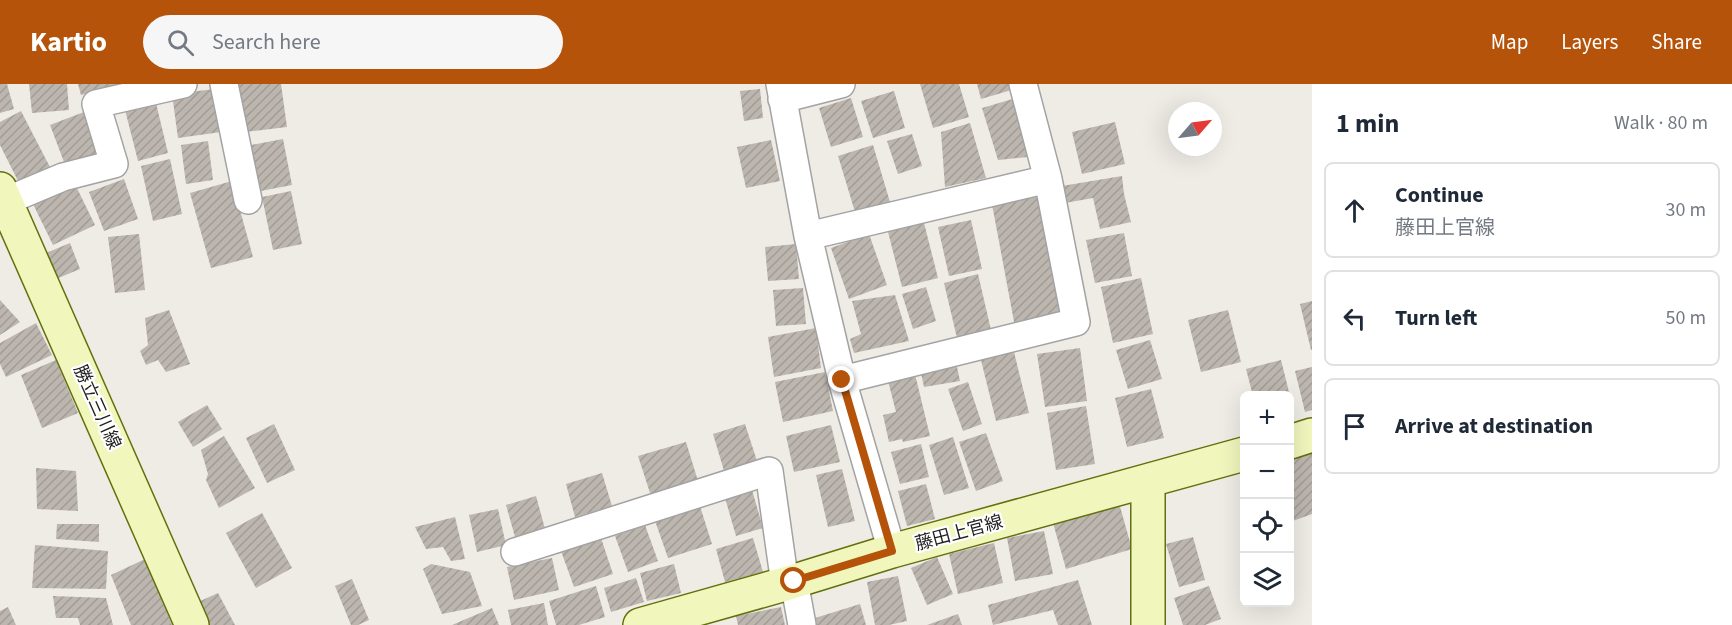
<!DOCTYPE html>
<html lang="en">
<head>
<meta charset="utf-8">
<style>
  :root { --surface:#fff; --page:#f6f6f7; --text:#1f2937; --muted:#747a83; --line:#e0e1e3; --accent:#b45309 }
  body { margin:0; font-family:"Source Sans 3","Noto Sans JP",sans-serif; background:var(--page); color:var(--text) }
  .controls { position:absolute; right:18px; bottom:18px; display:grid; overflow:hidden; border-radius:9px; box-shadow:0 6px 24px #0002 }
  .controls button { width:54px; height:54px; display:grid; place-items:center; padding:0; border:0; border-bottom:2px solid var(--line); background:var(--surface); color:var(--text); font:30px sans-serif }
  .compass { position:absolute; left:1168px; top:18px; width:54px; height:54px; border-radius:50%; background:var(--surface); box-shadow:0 6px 24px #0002; rotate:62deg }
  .stop { position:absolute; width:18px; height:18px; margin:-14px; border:4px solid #b45309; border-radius:50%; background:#fff }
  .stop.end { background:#b45309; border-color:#fff; box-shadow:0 2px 6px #0008 }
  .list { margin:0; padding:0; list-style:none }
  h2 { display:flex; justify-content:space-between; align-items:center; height:78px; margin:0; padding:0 24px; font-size:26px }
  h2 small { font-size:20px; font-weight:400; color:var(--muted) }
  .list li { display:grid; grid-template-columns:39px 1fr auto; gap:18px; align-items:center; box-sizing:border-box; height:96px; margin:0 12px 12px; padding:0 12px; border:2px solid var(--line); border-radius:9px }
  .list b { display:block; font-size:22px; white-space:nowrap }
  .list p { margin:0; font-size:20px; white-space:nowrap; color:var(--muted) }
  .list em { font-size:20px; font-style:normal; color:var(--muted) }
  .icon { flex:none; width:33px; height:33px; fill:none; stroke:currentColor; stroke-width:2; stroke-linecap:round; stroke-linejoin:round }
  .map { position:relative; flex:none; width:1312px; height:541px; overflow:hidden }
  header { display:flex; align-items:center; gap:36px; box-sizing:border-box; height:84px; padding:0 30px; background:var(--accent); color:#fff }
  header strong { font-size:28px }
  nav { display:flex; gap:33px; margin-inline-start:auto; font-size:21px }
  .search { width:420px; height:54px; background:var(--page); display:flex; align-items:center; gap:15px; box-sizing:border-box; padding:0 21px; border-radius:33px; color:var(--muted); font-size:22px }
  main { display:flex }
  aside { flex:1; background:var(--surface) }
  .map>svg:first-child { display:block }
  .building { fill:url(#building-hatch) }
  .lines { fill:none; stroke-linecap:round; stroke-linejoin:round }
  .street-casing { stroke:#a3a3a3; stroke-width:30 }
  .secondary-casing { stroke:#63700c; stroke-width:36 }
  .street { stroke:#fff; stroke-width:27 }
  .secondary { stroke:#f1f6bd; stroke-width:33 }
  .route { stroke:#b45309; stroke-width:8 }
  .labels { text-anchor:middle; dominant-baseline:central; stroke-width:4.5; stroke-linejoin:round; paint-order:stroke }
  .street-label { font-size:18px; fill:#1f1f1f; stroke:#fff }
</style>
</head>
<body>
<header>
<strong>Kartio</strong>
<div class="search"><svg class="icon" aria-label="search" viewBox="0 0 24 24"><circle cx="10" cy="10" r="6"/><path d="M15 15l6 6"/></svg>Search here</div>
<nav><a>Map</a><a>Layers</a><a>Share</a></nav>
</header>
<main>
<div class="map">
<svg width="1312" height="541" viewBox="0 0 1312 541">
  <defs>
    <pattern id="building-hatch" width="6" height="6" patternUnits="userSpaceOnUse" patternTransform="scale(1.5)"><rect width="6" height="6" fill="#bcb6af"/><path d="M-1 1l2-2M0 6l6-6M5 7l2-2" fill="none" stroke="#a19c96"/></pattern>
  </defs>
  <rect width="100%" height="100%" fill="#efece6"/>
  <path class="building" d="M0 0H7L14 25 0 29Z
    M29 0H67L69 26 32 29Z
    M78 0H120V1L81 11Z
    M231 0H281L287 43 237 49Z
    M920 0H959L969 33 933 44Z
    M977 0H1013L1015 5 981 15Z
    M215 5 221 48 178 54 172 10Z
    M760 5 763 34 744 37 740 7Z
    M894 7 905 44 873 54 861 17Z
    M851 14 863 53 831 63 819 24Z
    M1016 14 1027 73 998 76 982 24Z
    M155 15 168 69 138 77 124 22Z
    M21 27 52 87 21 103 0 61V38Z
    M84 28 101 73 67 86 50 41Z
    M1115 38 1125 80 1082 90 1072 48Z
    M970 39 986 94 945 103 941 48Z
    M912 50 922 82 898 90 887 57Z
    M283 55 292 101 261 107 251 61Z
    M771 56 780 97 746 104 737 63Z
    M208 57 213 96 186 100 181 61Z
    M873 61 890 118 855 128 838 72Z
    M170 75 182 130 153 137 141 82Z
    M1122 92 1124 110 1131 138 1100 145 1093 114 1065 119 1062 102Z
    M124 95 138 135 104 147 89 108Z
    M73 96 95 141 53 161 31 116Z
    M232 97 253 173 211 184 190 109Z
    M291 107 302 160 273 166 262 113Z
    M1035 107 1064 231 1015 243 991 115Z
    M923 135 938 194 902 203 887 144Z
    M971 136 982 185 949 192 938 143Z
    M1124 149 1132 192 1095 199 1086 156Z
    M139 150 145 206 115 209 108 153Z
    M869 150 887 201 849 215 831 164Z
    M70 159 80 185 56 195 46 169Z
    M796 160 799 195 768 197 765 163Z
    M978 190 991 246 957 254 944 199Z
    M1141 194 1153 250 1113 259 1101 203Z
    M926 203 936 237 913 245 902 210Z
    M803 204 806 240 776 242 773 206Z
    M895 211 909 257 854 269 850 255 861 250 852 217Z
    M0 216 20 238 0 251Z
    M1312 217V266H1311L1300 220Z
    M169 226 190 280 166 288 158 276 146 281 140 267 148 261 145 234Z
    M1228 226 1241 278 1201 288 1188 236Z
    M36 239 52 271 6 293 0 280V259Z
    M816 244 821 284 774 293 768 253Z
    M1150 256 1162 295 1128 305 1116 266Z
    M1080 264 1087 317 1045 323 1037 270Z
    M1014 268 1029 329 996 337 981 276Z
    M56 276 78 329 42 344 21 291Z
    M1281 276 1290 312H1253L1246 285Z
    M956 278 960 297 924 303 920 284Z
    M1312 283V326L1305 328 1295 287Z
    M914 286 930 352 903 358 902 355 889 358 883 331 896 328 887 293Z
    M825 288 833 327 783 338 775 298Z
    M968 298 982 340 963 347 948 305Z
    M1151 305 1164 354 1127 363 1115 314Z
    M207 321 222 345 193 363 178 338Z
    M1086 322 1095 380 1056 386 1047 329Z
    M274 340 295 386 267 399 246 354Z
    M745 340 758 380 725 390 713 350Z
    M831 341 840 378 794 388 786 352Z
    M986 349 1003 397 976 407 959 358Z
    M224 352 255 404 219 424 206 396 208 390 201 366Z
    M953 353 969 404 944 411 929 361Z
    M686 358 698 397 651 412 638 372Z
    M921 360 929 393 900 400 891 368Z
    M1312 366V430L1290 438V374Z
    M36 384 76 387 78 427 37 425Z
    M842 385 855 437 828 443 816 391Z
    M602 389 612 422 575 433 566 400Z
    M926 400 935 435 907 442 898 407Z
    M752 406 763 444 736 452 725 414Z
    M536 412 547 452 517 460 506 421Z
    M699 419 712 460 668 474 654 434Z
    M1119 419 1132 465 1066 485 1053 439Z
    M498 425 506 461 477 468 469 431Z
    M262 429 292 484 256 504 226 449Z
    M455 433 465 475 451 477 443 463 426 465 415 443Z
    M57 440H99V458L56 455Z
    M645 441 658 477 628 488 615 452Z
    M1044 447 1053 490 1015 497 1007 454Z
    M1193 453 1205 496 1179 503 1166 460Z
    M601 454 613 490 574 503 561 467Z
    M753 454 763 488 725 498 716 465Z
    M994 459 1003 499 958 510 949 470Z
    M35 461 108 467 106 505 32 504Z
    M937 473 953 510 927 521 911 484Z
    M552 474 559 506 514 516 507 483Z
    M145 475 172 541H131L111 491Z
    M431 480 470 488 482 522 442 530 423 485Z
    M674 480 681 509 647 517 640 489Z
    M898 492 907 537 889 541H875L867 498Z
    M636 494 644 518 611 528 604 504Z
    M352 495 369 536 358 541H351L335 502Z
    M1078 496 1092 541H1058L1053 526 993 541 988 521Z
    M596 502 605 533 579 541H556L549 517Z
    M1209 502 1221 535 1205 541H1183L1174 514Z
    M218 509 235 541H210L198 518Z
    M53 512 106 514 113 541H80L78 534H56Z
    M544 519 548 541H511L508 526Z
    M860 520 866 541H817L815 534Z
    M8 523 16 541H0V527Z
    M781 523 785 541H738L736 532Z
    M492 524 499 541H452Z
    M958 530 962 541H927Z"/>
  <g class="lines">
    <defs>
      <path id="street" d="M224 0 248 116
        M780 0 808 152 842 296 892 467
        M782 15 841 0
        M6 117 63 93 114 80 96 20 183 0
        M808 152 1048 95
        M842 296 1076 238 1048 95 1023 0
        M515 468 769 387 785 500
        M794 497 802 541"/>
      <path id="secondary" d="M0 105 192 541
        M1290 358 1312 351
        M1148 397V541
        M640 541 785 500 892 467 1244 370"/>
    </defs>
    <use href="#street" class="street-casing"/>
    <use href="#secondary" class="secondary-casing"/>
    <use href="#street" class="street"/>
    <use href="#secondary" class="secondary"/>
  </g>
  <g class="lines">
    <path class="route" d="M794 497 892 467 842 296"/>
  </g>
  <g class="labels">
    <g class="street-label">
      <text transform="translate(97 323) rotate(66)">勝立三川線</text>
      <text transform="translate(959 449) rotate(-15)">藤田上官線</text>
    </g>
  </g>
</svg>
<div class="controls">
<button>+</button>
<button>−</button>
<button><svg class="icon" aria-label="locate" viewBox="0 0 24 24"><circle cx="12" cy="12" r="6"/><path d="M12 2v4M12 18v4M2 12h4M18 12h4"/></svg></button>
<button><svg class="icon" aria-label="layers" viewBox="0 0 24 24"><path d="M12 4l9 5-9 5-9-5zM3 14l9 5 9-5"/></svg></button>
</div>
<svg class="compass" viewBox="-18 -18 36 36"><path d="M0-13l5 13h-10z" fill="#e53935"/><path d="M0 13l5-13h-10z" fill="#747a83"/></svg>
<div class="stop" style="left:794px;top:497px"></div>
<div class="stop end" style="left:842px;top:296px"></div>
</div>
<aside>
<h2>1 min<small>Walk · 80 m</small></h2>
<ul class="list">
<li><svg class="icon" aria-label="ahead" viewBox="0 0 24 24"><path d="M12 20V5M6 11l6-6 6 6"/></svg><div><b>Continue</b><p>藤田上官線</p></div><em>30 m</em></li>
<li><svg class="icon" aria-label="left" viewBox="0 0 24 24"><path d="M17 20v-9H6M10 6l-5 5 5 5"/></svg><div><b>Turn left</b></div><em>50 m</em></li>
<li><svg class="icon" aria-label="arrive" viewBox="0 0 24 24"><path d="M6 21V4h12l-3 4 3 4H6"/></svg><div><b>Arrive at destination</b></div></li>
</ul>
</aside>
</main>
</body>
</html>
